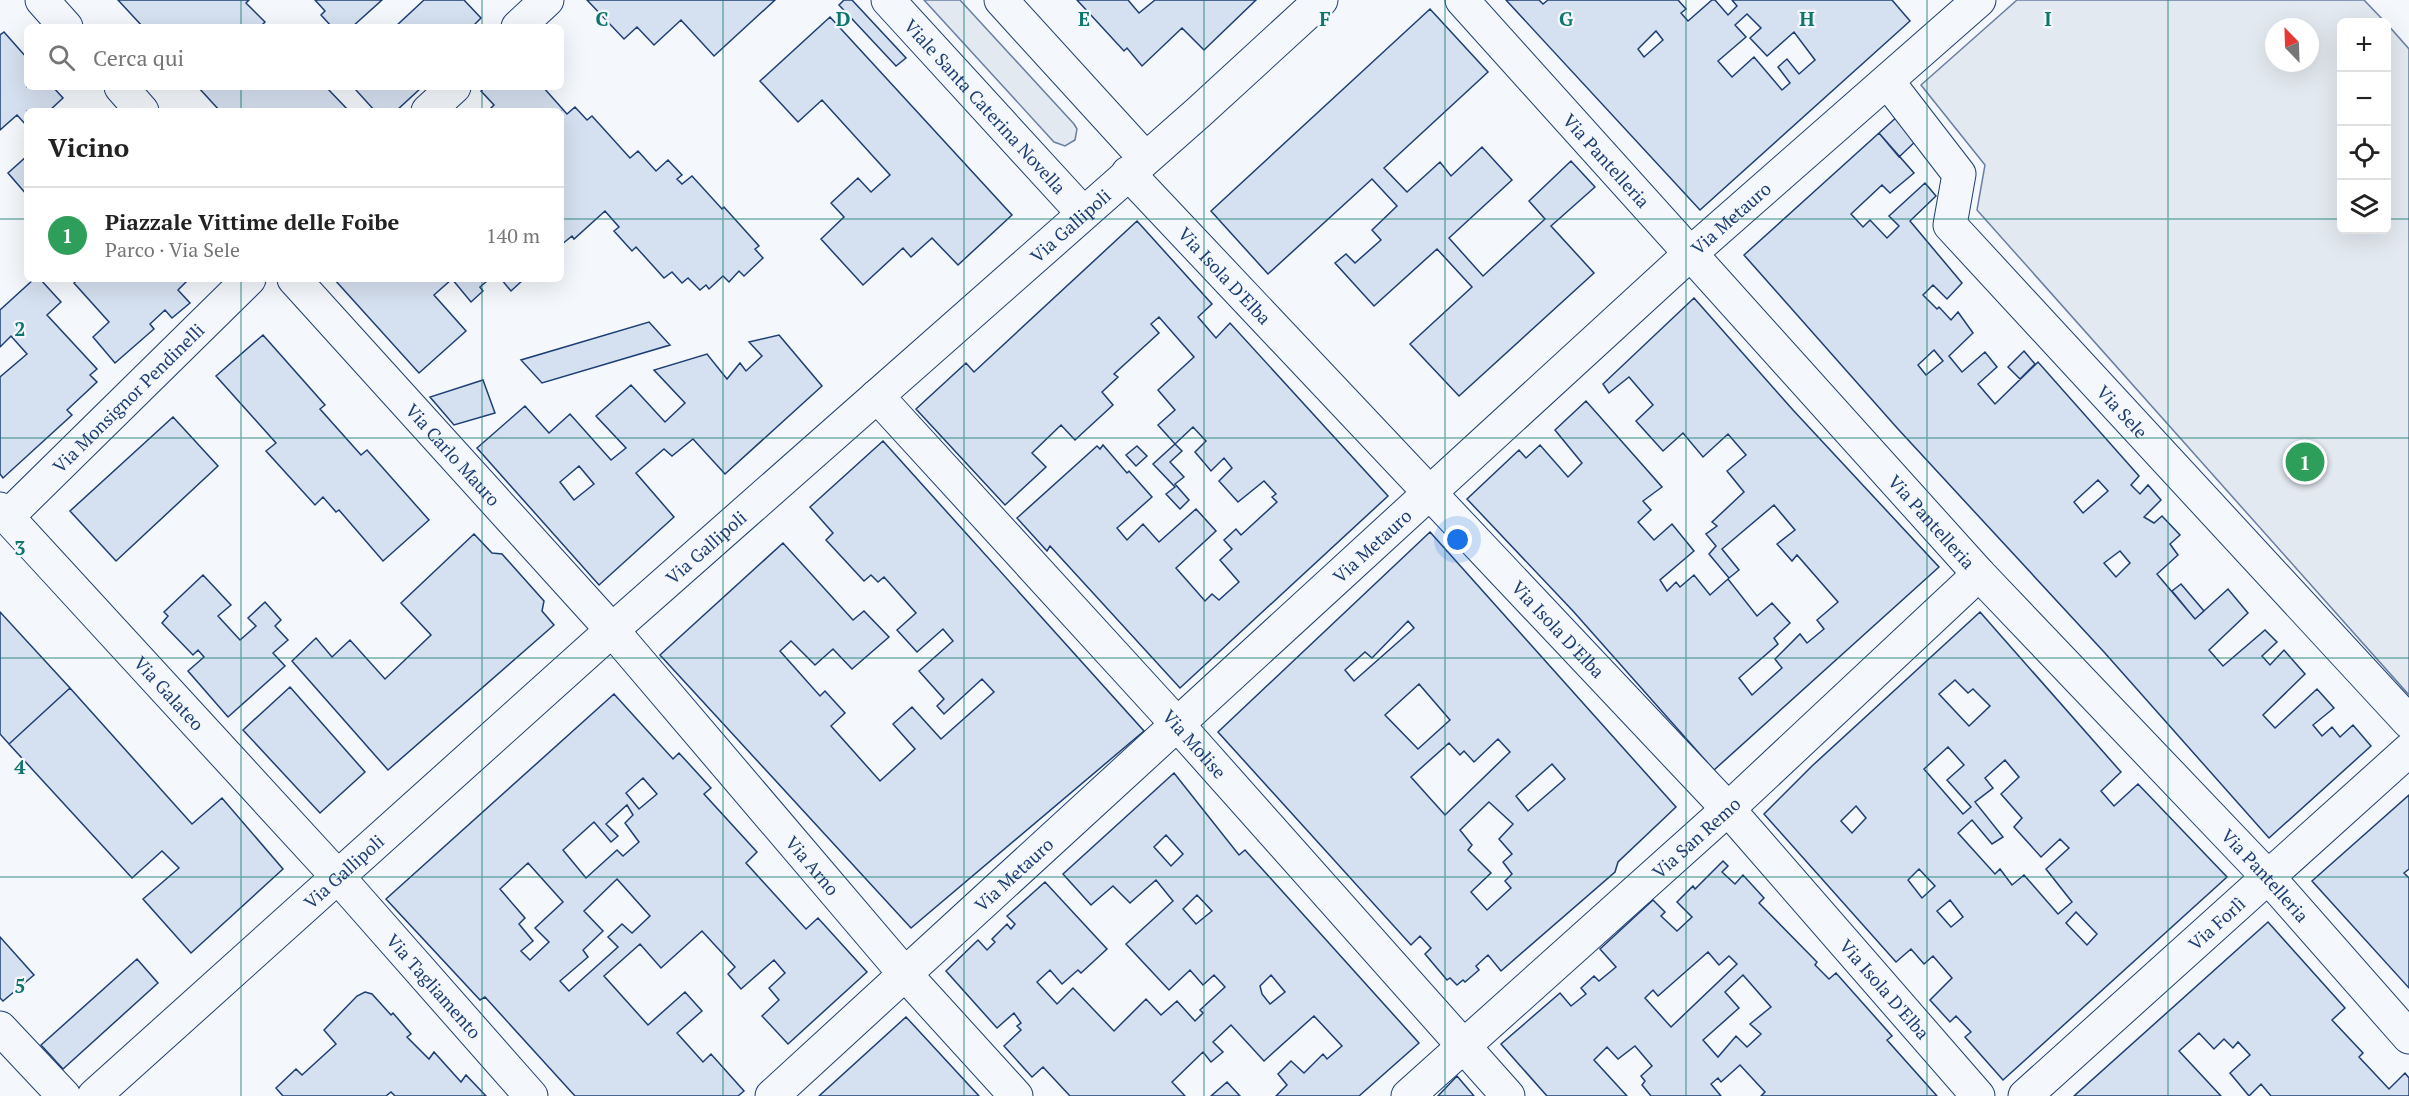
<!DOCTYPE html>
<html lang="it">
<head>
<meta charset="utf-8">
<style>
  :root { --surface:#fff; --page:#f6f6f6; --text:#222; --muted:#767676; --line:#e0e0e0; --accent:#db2777 }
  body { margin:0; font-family:"PT Serif",serif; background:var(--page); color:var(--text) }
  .controls { position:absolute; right:18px; top:18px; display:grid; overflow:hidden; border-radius:9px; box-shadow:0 6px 24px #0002 }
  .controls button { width:54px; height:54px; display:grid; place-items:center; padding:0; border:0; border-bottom:2px solid var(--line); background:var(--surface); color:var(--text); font:30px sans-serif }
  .compass { position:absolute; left:2265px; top:18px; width:54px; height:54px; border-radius:50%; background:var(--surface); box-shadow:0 6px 24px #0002; rotate:337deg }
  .you { position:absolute; left:1458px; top:540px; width:21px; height:21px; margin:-15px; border:4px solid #fff; border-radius:50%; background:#1a73e8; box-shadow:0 0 0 9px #1a73e833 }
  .badge { display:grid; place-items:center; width:39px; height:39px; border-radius:50%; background:var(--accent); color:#fff; font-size:20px; font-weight:700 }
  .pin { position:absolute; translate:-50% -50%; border:3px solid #fff; box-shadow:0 2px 6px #0006 }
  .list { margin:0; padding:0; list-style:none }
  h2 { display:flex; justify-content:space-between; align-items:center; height:78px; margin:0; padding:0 24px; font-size:26px }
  h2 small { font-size:20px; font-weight:400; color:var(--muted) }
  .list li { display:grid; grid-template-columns:39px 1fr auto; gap:18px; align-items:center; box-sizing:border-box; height:96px; padding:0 24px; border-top:2px solid var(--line) }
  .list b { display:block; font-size:22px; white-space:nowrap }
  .list p { margin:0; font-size:20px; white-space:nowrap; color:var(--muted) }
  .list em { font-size:20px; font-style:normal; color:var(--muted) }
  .icon { flex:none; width:33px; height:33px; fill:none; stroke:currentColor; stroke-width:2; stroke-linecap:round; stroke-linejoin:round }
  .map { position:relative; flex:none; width:2409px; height:1096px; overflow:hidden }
  .search { position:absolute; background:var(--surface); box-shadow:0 6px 24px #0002; left:24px; top:24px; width:540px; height:66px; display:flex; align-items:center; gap:15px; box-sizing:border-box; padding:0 21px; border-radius:9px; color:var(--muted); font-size:22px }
  .panel { position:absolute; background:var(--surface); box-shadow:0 6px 24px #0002; left:24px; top:108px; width:540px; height:174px; border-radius:9px }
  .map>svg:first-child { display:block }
  .green { fill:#e3e9f0; stroke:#687fa3; stroke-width:1.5; fill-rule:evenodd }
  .building { fill:#d5e0f0; stroke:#1d3f73; stroke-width:1.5; fill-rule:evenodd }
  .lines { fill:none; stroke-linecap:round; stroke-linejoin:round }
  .minor-casing { stroke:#1d3f73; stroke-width:35 }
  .tertiary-casing { stroke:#1d3f73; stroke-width:35 }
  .secondary-casing { stroke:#1d3f73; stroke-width:35 }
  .minor { stroke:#f4f7fb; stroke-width:33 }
  .tertiary { stroke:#f4f7fb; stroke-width:33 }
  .secondary { stroke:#f4f7fb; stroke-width:33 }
  .grid { fill:none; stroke:#0f766e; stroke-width:1.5; stroke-opacity:0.55 }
  .labels { text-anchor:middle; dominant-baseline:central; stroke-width:4.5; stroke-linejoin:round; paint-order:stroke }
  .street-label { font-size:18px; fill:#1d3f73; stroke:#f4f7fb }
  .grid-label { font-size:20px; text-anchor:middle; font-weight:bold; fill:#0f766e; stroke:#f4f7fb; stroke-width:4.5; stroke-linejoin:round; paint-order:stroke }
</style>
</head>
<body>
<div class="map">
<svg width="2409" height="1096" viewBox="0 0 2409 1096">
  <rect width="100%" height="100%" fill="#f4f7fb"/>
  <path class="green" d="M924 0H960L1074 124 1077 129 1075 140 1065 146 1054 142Z
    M2017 0H2364L2385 22H2342V230H2386L2387 24 2409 49V695L1977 210 1985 165 1921 85ZM2274 27H2310V63H2274Z"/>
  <path class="building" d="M118 0H249L246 3 265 22 260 27H143Z
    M315 0H382L352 27H332L321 15 325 11Z
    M424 0H464L481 18 472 27H395Z
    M587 0H775L714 56 681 20 654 45 637 27 624 39Z
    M844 0H852L906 58 896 66 839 5Z
    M1077 0H1128L1139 13 1155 0H1256L1204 50 1182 28 1142 66 1127 48 1124 51Z
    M1506 0H1539L1543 4 1548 0H1678L1686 9 1681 13 1688 21 1712 0H1715L1728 15 1737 6 1732 0H1892L1910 21 1700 210ZM1747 14 1761 28 1750 38 1767 56 1794 32 1815 60 1799 74 1787 59 1778 67 1790 83 1782 90 1754 57 1732 77 1718 61 1746 37 1735 25ZM1656 31 1663 40 1644 57 1638 49Z
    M1430 9 1488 72 1384 168 1407 192 1440 162 1451 176 1482 147 1512 180 1449 238 1483 276 1545 219 1529 201 1571 161 1595 187 1551 226 1594 273 1459 396 1410 344 1472 287 1437 249 1374 306 1335 263 1346 254 1355 263 1381 240 1372 230 1397 206 1372 179 1268 274 1211 211Z
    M830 17 1012 215 958 265 932 238 911 257 903 248 863 285 821 239 844 217 831 203 858 178 871 192 890 175 822 100 798 122 760 81Z
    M4 32 27 58V87H53L63 98 49 111H27V126L17 115 0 130V35Z
    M198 87H326L349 111H220Z
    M358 87H422L396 111H375L355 89Z
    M486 87H543L567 114 575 107 587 120 592 116 630 158 638 151 656 171 668 160 682 175 677 179 682 184 692 176 722 209 724 207 759 246 755 249 763 258 744 276 739 271 729 282 723 276 709 289 706 285 700 290 688 278 682 283 672 272 664 278 636 247 632 251 614 231 619 227 605 211 574 239 572 236 561 245V196L563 194 561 193V111H488L494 105 481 91Z
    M1899 115 1918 139 1899 157 1879 133Z
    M1879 133 1914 173 1890 193 1882 185 1851 214 1863 227 1870 220 1887 238 1899 226 1889 216 1925 183 1936 196 1910 221 1962 283 1947 299 1933 285 1923 295 1937 309 1939 307 1951 320 1958 312 1973 333 1949 356 1962 372 1985 352 1997 367 1978 384 1995 404 2038 362 2139 476 2131 485 2140 494 2148 485 2161 500 2144 517 2154 523 2162 516 2180 535 2170 544 2178 555 2157 574 2195 619 2228 589 2248 613 2209 650 2223 666 2265 630 2277 642 2262 656 2270 665 2284 650 2305 674 2263 715 2275 728 2317 689 2334 708 2313 725 2322 736 2332 727 2340 737 2353 725 2371 746 2269 838 2104 652 1898 429 1744 255ZM1934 350 1943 361 1926 375 1918 365ZM2098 480 2108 491 2083 513 2074 502ZM2120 551 2130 563 2116 577 2104 563Z
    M27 156V195L8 173Z
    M1137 221 1212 304 1198 317 1216 338 1230 323 1388 496 1180 688 1050 546 1047 551 1017 518 1097 446 1100 449 1103 445 1127 473 1129 471 1152 497 1117 528 1127 540 1143 524 1159 542 1196 509 1216 531 1176 568 1205 601 1212 594 1219 600 1239 582 1220 560 1232 549 1224 540 1236 529 1241 535 1277 502 1272 497 1276 494 1264 481 1238 502 1219 481 1232 468 1224 458 1211 471 1195 452 1206 441 1193 427 1175 444 1158 425 1175 410 1158 390 1194 357 1159 317 1151 324 1159 333 1114 374 1118 377 1102 392 1113 405 1075 440 1061 425 1032 453 1046 467 1005 505 916 409 966 363 974 372Z
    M34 279H40L61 302 47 315 97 369 90 375 97 382 67 410 72 415 3 478 0 474V377L27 354 11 336 0 347V310Z
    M79 279H189L178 290 190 303 172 318 165 310 150 324 154 329 115 363 93 337 109 322 74 283Z
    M334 279H452L434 295 466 331 419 373Z
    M452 279H486L487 281 480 287 483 291 471 302Z
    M501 279H524L511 291Z
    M1694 298 1793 410 1939 567 1714 770 1573 611 1467 499 1519 450 1526 458 1540 445 1568 477 1582 463 1555 430 1586 401 1662 487 1643 501 1651 510 1638 522 1654 540 1672 524 1694 551 1660 580 1667 591 1676 582 1680 587 1694 575 1710 595 1728 579 1757 616 1772 603 1790 623 1774 638 1778 644 1739 678 1752 695 1782 668 1775 659 1800 634 1807 643 1824 629 1817 620 1838 602 1797 555 1792 561 1777 544 1795 530 1774 505 1722 549 1739 570 1729 578 1709 554 1716 546 1706 534 1717 526 1712 522 1744 492 1727 471 1746 455 1728 434 1703 457 1683 433 1663 451 1636 421 1653 405 1629 377 1609 393 1603 384Z
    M649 322 670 345 542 383 521 360Z
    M263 335 325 405 320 409 361 455 367 450 429 520 383 561 339 510 336 512 323 497 315 505 266 451 276 443 216 376Z
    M779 335 822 386 725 474 693 439 672 456 664 449 636 473 674 517 599 585 477 448 525 406 549 433 570 414 611 460 626 448 596 416 631 385 665 422 685 403 654 370 707 354 727 379 740 363 746 371 762 356 749 342ZM579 466 594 484 574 500 560 482Z
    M2024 351 2035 364 2020 379 2008 367Z
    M483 380 495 413 454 425 430 397Z
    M173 417 218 466 116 561 70 511Z
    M883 441 1144 731 911 928 660 655 783 543 853 620 864 611 889 637 852 669 833 649 815 665 791 641 780 651 820 696 825 691 845 713 831 726 880 781 915 749 893 724 912 707 941 739 994 692 982 679 944 714 937 706 944 699 919 671 953 641 943 629 917 652 897 630 916 613 884 577 878 582 871 575 864 581 826 540 833 533 810 507Z
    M1175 444 1182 451 1170 462 1184 477 1175 484 1189 500 1180 509 1166 494 1175 487 1153 464Z
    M1137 446 1147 456 1136 466 1126 455Z
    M1430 532 1676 807 1618 862 1615 872 1501 971 1488 955 1476 966 1479 970 1465 982 1463 980 1457 985 1450 978 1447 980 1425 954 1431 948 1420 936 1411 945 1218 732ZM1408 621 1414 628 1354 681 1345 670 1365 652 1372 658ZM1419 684 1450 720 1418 749 1385 715ZM1498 739 1510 752 1445 815 1411 777 1449 743 1460 755 1464 751 1474 762ZM1552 764 1565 779 1528 811 1516 796ZM1489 802 1513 824 1499 839 1512 854 1503 862 1512 874 1505 881 1511 888 1487 910 1471 892 1491 873 1468 850 1472 845 1460 830Z
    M474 534 492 553 502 554 544 601 542 611 554 625 388 770 292 661 316 638 332 657 350 640 385 679 431 635 401 603Z
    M203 575 231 605 218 616 240 640 256 626 248 618 265 602 281 620 275 626 288 640 273 653 285 666 228 717 188 671 204 657 198 650 193 655 162 623 168 616 164 612Z
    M2181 584 2204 611 2195 619 2172 591Z
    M0 612 70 688 9 744 0 734Z
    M1980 612 2121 772 2101 791 2114 806 2138 784 2227 877 2003 1080 1965 1037 1971 1032 1956 1016 1950 1022 1930 1000 1952 978 1933 956 1924 964 1911 949 1896 962 1764 814 1812 766ZM1955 680 1968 693 1973 689 1990 706 1969 726 1939 694ZM1948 747 1964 765 1947 780 1971 807 1963 814 1924 769ZM2005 760 2019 777 2001 794 2022 818 2014 827 2041 857 2060 839 2069 848 2046 869 2072 902 2058 914 2024 875 2012 885 2000 869 1995 874 1958 833 1972 820 1992 844 2003 837 1975 802 1993 788 1985 778ZM1856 806 1866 818 1852 833 1841 821ZM1919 869 1935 886 1922 898 1908 880ZM1950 900 1963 917 1951 927 1937 911ZM2076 912 2097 934 2087 945 2066 923Z
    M290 687 365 772 320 813 243 730Z
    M70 688 192 824 222 798 283 869 191 953 143 899 179 868 162 851 132 878 9 744Z
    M614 694 673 759 679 753 711 788 704 794 757 852 746 863 806 929 818 918 867 972 788 1044 762 1016 779 1000 769 988 785 973 774 960 741 989 728 974 735 967 702 931 661 968 640 944 604 976 648 1025 685 992 702 1011 677 1033 703 1062 711 1054 744 1091 738 1096H575L485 997 480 1000 386 899ZM643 778 657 794 639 809 626 793ZM627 805 633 815 625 823 639 842 623 856 617 850 586 878 563 850 594 822 611 842 618 836 606 824ZM528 863 563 902 535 928 549 942 530 960 521 951 533 941 519 924 525 918 500 889ZM617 879 650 916 632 933 622 924 608 937 618 947 569 991 560 981 588 957 583 950 603 931 584 911Z
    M1174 773 1239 855 1245 850 1419 1043 1359 1096H1276L1287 1085 1278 1074 1291 1061 1304 1073 1323 1054 1327 1059 1342 1046 1314 1016 1264 1061 1231 1025 1213 1042 1223 1052 1211 1062 1203 1052 1172 1082 1185 1096H1070L1043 1067 1032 1077 1004 1046 1021 1030 1017 1026 1021 1023 1014 1013 997 1028 946 971 978 940 987 950 995 942 992 939 1007 924 1011 929 1015 924 1007 916 1045 882 1107 949 1081 973 1078 970 1062 984 1050 970 1037 982 1057 1004 1073 988 1114 1031 1146 999 1161 1015 1177 1001 1195 1021 1203 1013 1200 1010 1225 987 1214 975 1203 985 1190 970 1169 990 1126 944 1173 901 1156 880 1130 903 1113 886 1091 905 1063 874ZM1166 835 1183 854 1171 866 1154 847ZM1197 895 1212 911 1196 924 1183 909ZM1271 975 1285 992 1270 1004 1262 994 1260 986Z
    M2409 795V869L2404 873 2409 878V988L2312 881Z
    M1723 861 1728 866 1722 872 1735 884 1743 875 1764 898 1759 903 1817 962 1815 965 1829 979 1836 973 1892 1036 1887 1040 1937 1096H1761L1765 1092 1740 1065 1721 1082 1718 1078 1711 1084 1721 1096H1651L1642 1085 1645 1081 1641 1076 1652 1066 1635 1046 1618 1059 1607 1047 1594 1060 1627 1096H1547L1501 1044 1560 993 1571 1006 1586 994 1581 988 1594 976 1599 981 1616 967 1600 949 1653 900 1665 912 1661 916 1677 931 1692 917 1677 902 1693 886 1695 889ZM1708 952 1719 965 1729 956 1737 964 1671 1027 1645 998 1653 990 1658 996ZM1743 975 1771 1007 1750 1024 1761 1034 1747 1047 1736 1036 1718 1057 1703 1040 1739 1008 1725 992Z
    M2268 922 2345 1008 2332 1020 2363 1053 2359 1057 2389 1089 2405 1073 2409 1078V1096H2271L2261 1084 2249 1096 2230 1073 2250 1055 2238 1042 2233 1048 2224 1039 2214 1049 2199 1033 2179 1051 2221 1096H2074Z
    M0 937 34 975 3 1001 0 998Z
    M137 959 158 983 63 1069 41 1045Z
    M365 992 372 994 391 1015 393 1013 411 1034 407 1037 429 1059 434 1052 461 1082 466 1075 486 1096H395L391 1092 386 1096H283L276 1088 296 1069 302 1075 336 1044 324 1030 357 996Z
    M906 1017 979 1096H819Z
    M1457 1076 1474 1096H1438Z
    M1227 1082 1240 1096H1211Z"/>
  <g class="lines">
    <defs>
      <g id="minor">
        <path d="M42 0 66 27"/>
        <path id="s1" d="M1462 0 1979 574 2269 878 2409 1037"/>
        <path d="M518 27 547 0"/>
        <path id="s2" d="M1888 82 1959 174 1950 225 2409 722"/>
        <path d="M121 87 142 111"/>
        <path d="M428 111 454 87"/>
        <path id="s3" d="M1128 173 1728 809 1978 1096"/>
        <path id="s4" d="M294 279 612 630 905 974 1016 1096"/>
        <path id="s5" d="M877 396 1177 724 1508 1096"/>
        <path id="s6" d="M0 509 338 877 531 1096"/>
        <path id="s7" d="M7 517 249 279"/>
        <path d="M0 1028 64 1096"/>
        <path id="s8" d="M772 1096 1691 253 1979 0"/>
        <path id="s9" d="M1408 1096 1728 809 1979 574"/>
        <path id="s10" d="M2025 1096 2409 750"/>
      </g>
      <g id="tertiary">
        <path id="s11" d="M888 0 1083 213"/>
        <path d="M1001 0 1145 158"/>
      </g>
      <g id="secondary">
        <path id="s12" d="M94 1096 612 630 1199 112 1321 0"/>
      </g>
    </defs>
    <use href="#minor" class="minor-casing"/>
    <use href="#tertiary" class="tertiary-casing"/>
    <use href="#secondary" class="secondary-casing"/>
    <use href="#minor" class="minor"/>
    <use href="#tertiary" class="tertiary"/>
    <use href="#secondary" class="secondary"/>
  </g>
  <path class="grid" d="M241 0V27M482 0V27M723 0V1096M964 0V1096M1204 0V1096M1445 0V1096M1686 0V1096M1927 0V1096M2168 0V1096M241 87V111M482 87V111M0 219H27M561 219H2342M2386 219H2409M241 279V1096M482 279V1096M0 438H2409M0 658H2409M0 877H2409"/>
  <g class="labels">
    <g class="street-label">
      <text stroke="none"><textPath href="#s11" startOffset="144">Viale Santa Caterina Novella</textPath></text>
      <text stroke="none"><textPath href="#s1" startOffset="216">Via Pantelleria</textPath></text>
      <text stroke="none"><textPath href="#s8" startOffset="1300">Via Metauro</textPath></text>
      <text stroke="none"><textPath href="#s12" startOffset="1308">Via Gallipoli</textPath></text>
      <text stroke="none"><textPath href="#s3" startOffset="141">Via Isola D'Elba</textPath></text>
      <text stroke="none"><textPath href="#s7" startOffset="170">Via Monsignor Pendinelli</textPath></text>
      <text stroke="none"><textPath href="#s2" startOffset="422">Via Sele</textPath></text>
      <text stroke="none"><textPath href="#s4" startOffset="237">Via Carlo Mauro</textPath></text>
      <text stroke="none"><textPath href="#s1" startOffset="702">Via Pantelleria</textPath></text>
      <text stroke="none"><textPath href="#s8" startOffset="814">Via Metauro</textPath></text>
      <text stroke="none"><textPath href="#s12" startOffset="822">Via Gallipoli</textPath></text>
      <text stroke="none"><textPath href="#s3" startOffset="627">Via Isola D'Elba</textPath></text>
      <text stroke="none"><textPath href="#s6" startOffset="250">Via Galateo</textPath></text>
      <text stroke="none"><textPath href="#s5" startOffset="471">Via Molise</textPath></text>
      <text stroke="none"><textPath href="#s9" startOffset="387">Via San Remo</textPath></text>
      <text stroke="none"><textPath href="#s4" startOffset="783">Via Arno</textPath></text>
      <text stroke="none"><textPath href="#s12" startOffset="336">Via Gallipoli</textPath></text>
      <text stroke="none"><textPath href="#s8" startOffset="328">Via Metauro</textPath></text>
      <text stroke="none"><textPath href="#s1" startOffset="1188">Via Pantelleria</textPath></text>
      <text stroke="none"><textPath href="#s10" startOffset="258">Via Forlì</textPath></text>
      <text stroke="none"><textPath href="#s6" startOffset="645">Via Tagliamento</textPath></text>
      <text stroke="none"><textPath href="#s3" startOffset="1113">Via Isola D'Elba</textPath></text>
    </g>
  </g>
  <g class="grid-label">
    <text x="602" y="26">C</text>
    <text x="843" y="26">D</text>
    <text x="1084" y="26">E</text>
    <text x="1325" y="26">F</text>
    <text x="1566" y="26">G</text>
    <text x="1807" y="26">H</text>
    <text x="2048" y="26">I</text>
    <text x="20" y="336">2</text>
    <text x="20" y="555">3</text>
    <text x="20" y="774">4</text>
    <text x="20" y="993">5</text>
  </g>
</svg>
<div class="controls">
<button>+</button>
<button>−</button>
<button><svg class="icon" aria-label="locate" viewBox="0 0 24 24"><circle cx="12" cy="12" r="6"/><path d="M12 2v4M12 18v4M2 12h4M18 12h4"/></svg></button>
<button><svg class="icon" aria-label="layers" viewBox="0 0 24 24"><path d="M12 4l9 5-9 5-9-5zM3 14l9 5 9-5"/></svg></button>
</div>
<svg class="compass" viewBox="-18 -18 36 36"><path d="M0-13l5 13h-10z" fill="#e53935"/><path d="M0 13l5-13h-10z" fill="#767676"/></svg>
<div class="you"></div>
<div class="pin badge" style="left:2305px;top:462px;background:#2e9e5b">1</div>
<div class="search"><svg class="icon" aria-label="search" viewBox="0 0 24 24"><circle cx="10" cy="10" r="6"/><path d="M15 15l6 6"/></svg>Cerca qui</div>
<section class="panel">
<h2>Vicino<small></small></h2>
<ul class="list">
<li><span class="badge" style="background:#2e9e5b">1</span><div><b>Piazzale Vittime delle Foibe</b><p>Parco · Via Sele</p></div><em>140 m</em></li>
</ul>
</section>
</div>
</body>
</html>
